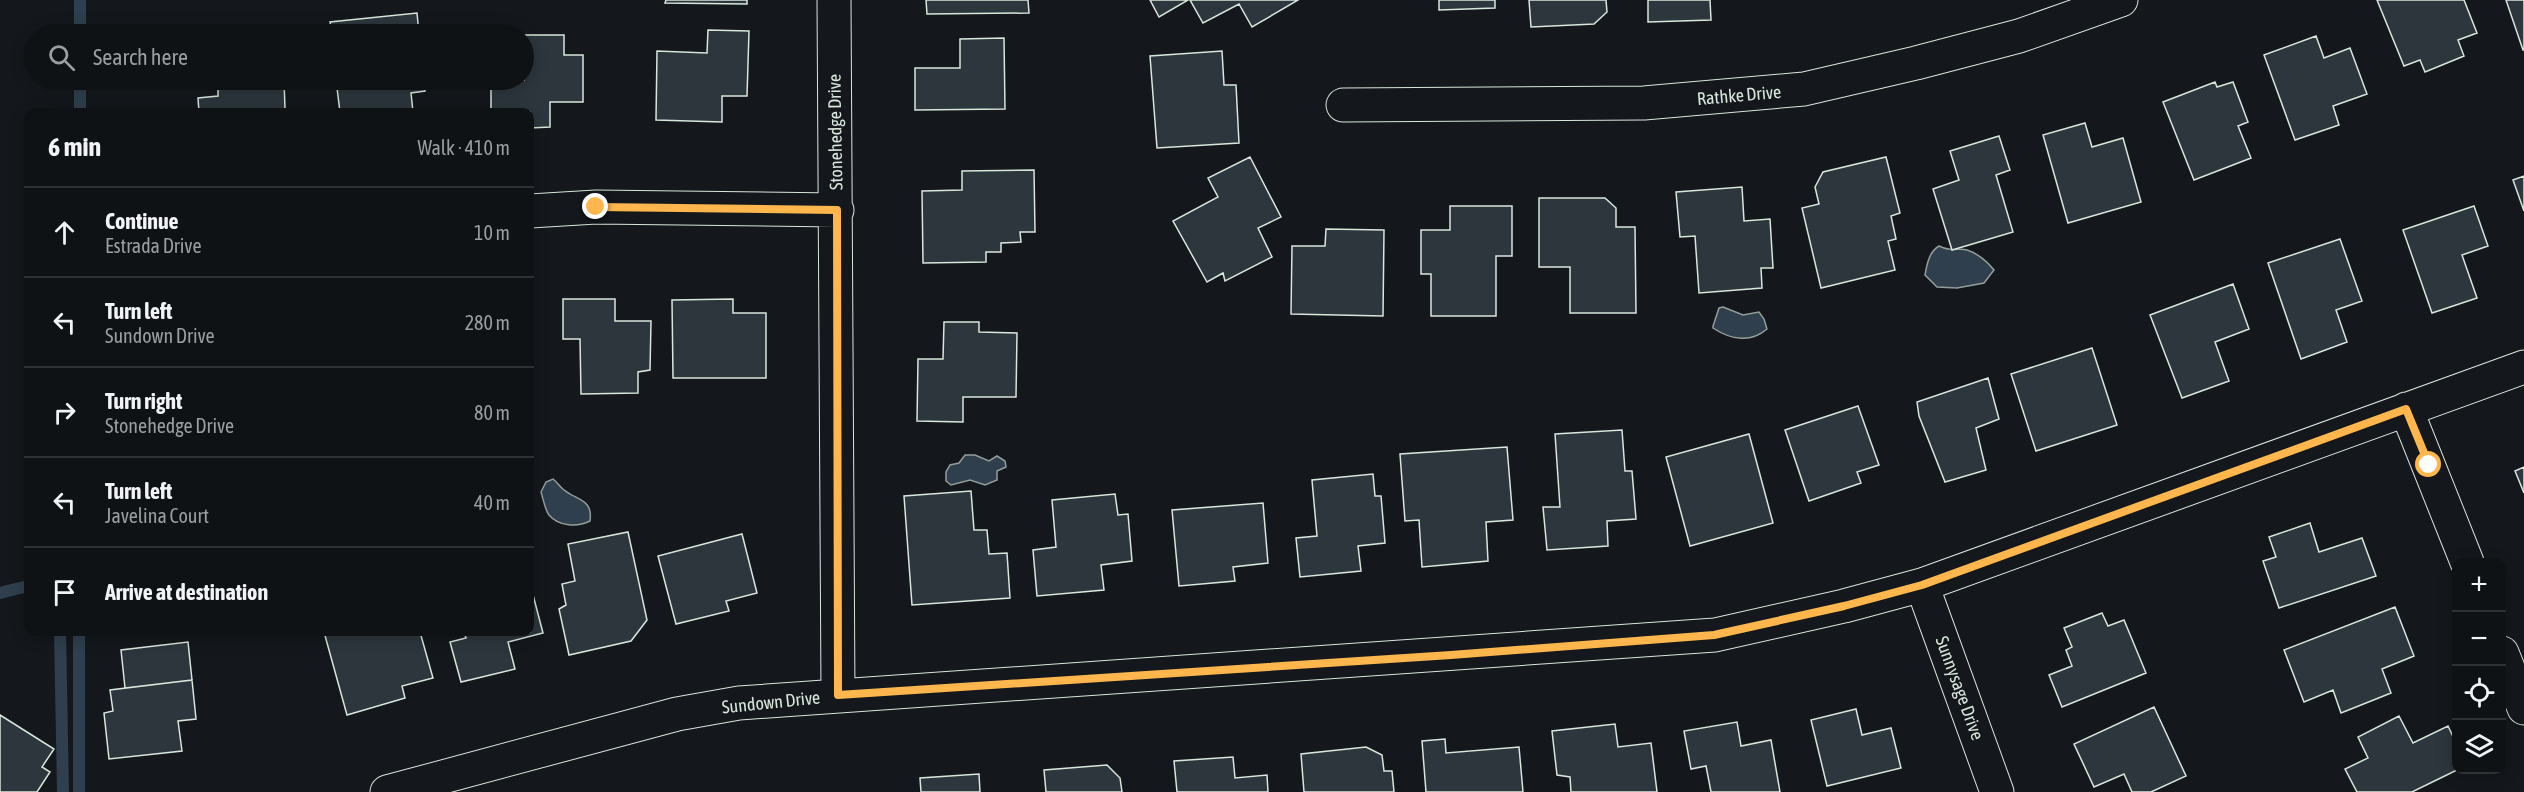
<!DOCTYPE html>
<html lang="en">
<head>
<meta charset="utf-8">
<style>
  :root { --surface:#0f1215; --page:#181b1e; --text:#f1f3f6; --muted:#9b9ea0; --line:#2f3234 }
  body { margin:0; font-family:"Asap Condensed",sans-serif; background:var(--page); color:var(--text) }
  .controls { position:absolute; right:18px; bottom:18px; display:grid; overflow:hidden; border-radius:12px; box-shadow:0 3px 15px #0003 }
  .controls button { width:54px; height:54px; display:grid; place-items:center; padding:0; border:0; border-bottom:2px solid var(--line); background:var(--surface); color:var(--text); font:30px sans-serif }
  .stop { position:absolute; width:18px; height:18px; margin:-14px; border:4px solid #ffb74d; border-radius:50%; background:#fff }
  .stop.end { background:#ffb74d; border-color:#fff; box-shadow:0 2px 6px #0008 }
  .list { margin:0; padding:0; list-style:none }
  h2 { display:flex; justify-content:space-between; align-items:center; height:78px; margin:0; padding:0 24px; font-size:26px }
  h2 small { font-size:20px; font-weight:400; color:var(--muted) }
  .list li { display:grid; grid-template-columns:39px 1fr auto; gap:18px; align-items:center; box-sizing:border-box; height:90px; padding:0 24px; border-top:2px solid var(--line) }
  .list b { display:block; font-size:22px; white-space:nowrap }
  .list p { margin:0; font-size:20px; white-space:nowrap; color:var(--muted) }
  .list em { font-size:20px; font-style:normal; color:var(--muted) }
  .icon { flex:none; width:33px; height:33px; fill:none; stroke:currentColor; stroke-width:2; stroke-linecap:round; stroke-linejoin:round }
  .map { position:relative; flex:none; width:2524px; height:792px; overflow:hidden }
  .search { position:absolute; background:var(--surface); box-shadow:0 3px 15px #0003; left:24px; top:24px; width:510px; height:66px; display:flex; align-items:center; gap:15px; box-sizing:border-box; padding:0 21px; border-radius:33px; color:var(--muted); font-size:22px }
  .panel { position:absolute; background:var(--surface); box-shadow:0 3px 15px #0003; left:24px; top:108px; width:510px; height:528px; border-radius:12px }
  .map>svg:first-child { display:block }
  .water { fill:#2f3f4d; stroke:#939e99; stroke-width:1.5 }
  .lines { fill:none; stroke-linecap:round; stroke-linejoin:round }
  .stream { stroke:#2f3f4d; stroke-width:12 }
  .building { fill:#2c363c; stroke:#d8e6dc; stroke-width:1.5 }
  .minor-casing { stroke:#d8e6dc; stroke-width:35 }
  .minor { stroke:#14181c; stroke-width:33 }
  .route { stroke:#ffb74d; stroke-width:8 }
  .labels { text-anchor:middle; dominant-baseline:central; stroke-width:4.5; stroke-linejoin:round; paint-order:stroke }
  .street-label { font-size:18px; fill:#d8e6dc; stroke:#14181c }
</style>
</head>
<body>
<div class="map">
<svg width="2524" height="792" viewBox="0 0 2524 792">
  <rect width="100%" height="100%" fill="#14181c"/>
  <path class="water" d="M1939 246C1953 253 1958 247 1967 250 1977 253 1988 262 1994 270L1984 283 1957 288 1937 287 1925 275C1927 264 1929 252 1939 246Z
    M1723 307 1743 315 1759 312 1764 319 1767 329C1751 343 1731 340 1713 328V326L1719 308Z
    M965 455H975L989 461 997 456 1005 461 1006 467 997 471V480L985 485 970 480 951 485 946 481V472L950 465 959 463Z
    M553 479C557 482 560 487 564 490 578 501 593 499 590 521 578 527 559 527 549 515 545 510 543 498 541 492L546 482Z"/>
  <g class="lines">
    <path class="stream" d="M80 34V0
      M80 112V80
      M0 593 28 586
      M60 632 63 792
      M79 632V792"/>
  </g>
  <path class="building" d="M666 0H747V4L665 3Z
    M926 0H1028L1029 13 927 14Z
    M1150 0H1188L1159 17Z
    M1190 0H1298L1252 27 1239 4 1203 23Z
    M1439 0H1495V8L1439 10Z
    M1529 0H1606L1607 12 1594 24 1531 27Z
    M1648 0H1710L1711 20 1648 22Z
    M2377 0H2464L2477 33 2458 40 2464 56 2425 72 2420 60 2404 66Z
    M2506 0H2524V50H2523Z
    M417 13 419 34H332L330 22Z
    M708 30 749 31 747 96H722V122L656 120 657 51 707 53Z
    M524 35H564V55H583V102H550V127L530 128V112H491V84H512V80H524Z
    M2316 36 2324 58 2350 48 2367 94 2333 106 2339 125 2295 140 2264 55Z
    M1004 38 1005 109 915 110V68H960V39Z
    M1222 51 1224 85H1236L1239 143 1157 148 1150 56Z
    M218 80H284L285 109 254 110V112H199L198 98 218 96Z
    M336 80H424L425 91 411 93 413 112H340Z
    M2215 82 2217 87 2233 82 2248 122 2238 126 2251 158 2194 180 2163 102Z
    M2085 123 2092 147 2123 138 2141 202 2068 223 2043 135Z
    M1999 136 2010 170 1996 175 2013 232 1952 250 1933 189 1959 180 1950 151Z
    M1250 157 1281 217 1258 228 1272 257 1225 281 1223 273 1207 282 1173 221 1218 197 1208 178Z
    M1886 157 1900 213 1891 216 1896 239 1888 241 1895 270 1821 288 1802 208 1819 204 1815 187 1823 172Z
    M1034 170 1035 232H1020L1021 242 1001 243V252H986V262L923 263 922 191 962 190V171Z
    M2524 176V211L2513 180Z
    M1742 187 1744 221 1770 219 1773 268H1761L1762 288 1699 293 1695 236 1680 237 1676 192Z
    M1539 198H1605L1616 208V227H1635L1636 313H1570V267H1539Z
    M1450 206H1512V256H1496V316H1431V274H1421V230H1450Z
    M2474 206 2488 246 2462 255 2477 298 2432 313 2403 230Z
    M1326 229 1384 230 1383 316 1291 314 1292 246H1325Z
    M2340 239 2362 301 2336 310 2347 342 2301 359 2268 263Z
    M2233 284 2249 329 2215 342 2229 381 2182 398 2150 315Z
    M563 299H615V321H651L650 370 638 372V393L581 394 580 339H563Z
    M733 299V313H766V378H673L672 300Z
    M944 322H979V332L1017 333 1016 397H963V422L917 421 918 359H943Z
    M2092 348 2117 425 2036 451 2011 374Z
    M1988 378 1999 419 1976 428 1986 470 1945 482 1919 416 1917 402Z
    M1858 406 1879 465 1857 472 1861 483 1809 501 1785 430Z
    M1622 430 1625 471H1632L1636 519 1607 521 1608 546 1547 550 1543 507H1560L1555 434Z
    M1749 434 1773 523 1690 546 1666 457Z
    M1507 447 1513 520 1486 522 1488 561 1422 567 1419 520 1405 521 1400 454Z
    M2524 467V493L2515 471Z
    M1373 474 1375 496H1381L1385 543 1358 546 1361 571 1300 577 1296 538 1317 536 1312 480Z
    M971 491 974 530H987L989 554 1007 553 1010 598 912 605 904 496Z
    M1115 494 1118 515 1128 514 1132 561 1101 565 1104 590 1037 596 1033 550 1056 547 1052 500Z
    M1263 503 1268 563 1233 567 1235 581 1179 586 1172 510Z
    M2310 523 2319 552 2362 538 2376 576 2279 608 2263 561 2276 557 2269 537Z
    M628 532 647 620 631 641 569 655 559 609 566 605 562 584 575 581 568 544Z
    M742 534 757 593 726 601 729 611 676 624 658 556Z
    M532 591 543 633 508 642 515 669 461 682 450 642 466 638 464 632H530V592Z
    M2395 607 2414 656 2382 669 2391 693 2341 713 2333 690 2304 702 2284 650Z
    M2102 613 2108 626 2124 620 2146 673 2062 707 2049 675 2072 666 2066 650 2072 647 2064 628Z
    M324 632H420L433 678 402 686 405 698 347 715Z
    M188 642 192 680 125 688 121 650Z
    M192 680 196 719 178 721 182 751 109 759 104 713 113 711 110 690Z
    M2154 707 2186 776 2151 792H2132L2124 774 2094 787 2074 744Z
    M1856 709 1862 735 1891 728 1901 768 1827 786 1811 720Z
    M0 715 54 749 42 767 50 772 37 792H0Z
    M2399 716 2413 743 2448 726 2456 743 2457 770 2412 792H2357L2345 769 2368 758 2358 737Z
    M1737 722 1741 746 1771 740 1780 792H1711L1706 766 1691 769 1684 731Z
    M1615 724 1618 747 1651 743 1657 792H1571L1570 777 1557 775 1552 731Z
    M1445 739 1446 753 1519 747 1523 792H1426L1422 741Z
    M1366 747 1382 755 1384 771H1392L1394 792H1304L1301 754Z
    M1233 757 1235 778 1267 775 1268 792H1177L1174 761Z
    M1107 765 1120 778 1122 792H1046L1044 770Z
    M979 774 980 792H921L920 778Z"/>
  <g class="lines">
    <defs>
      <path id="minor" d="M834 0 838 695
        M1343 105 1644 103 1804 89 1916 63 2019 36 2121 0
        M530 211 596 207 837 210
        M2406 409 2467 562
        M1922 585 1997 792
        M2502 653 2524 708
        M387 792 677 714 739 703 1715 635 1844 606 1922 585 2524 367"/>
    </defs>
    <use href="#minor" class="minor-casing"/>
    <use href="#minor" class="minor"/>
  </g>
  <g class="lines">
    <path class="route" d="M596 207 837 210 838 695 1451 655 1714 635 1844 606 1922 585 2406 409 2429 465"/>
  </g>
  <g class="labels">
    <g class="street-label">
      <text transform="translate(1739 95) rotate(-5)">Rathke Drive</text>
      <text transform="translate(835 132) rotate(-91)">Stonehedge Drive</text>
      <text transform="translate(1960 688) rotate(70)">Sunnysage Drive</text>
      <text transform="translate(771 702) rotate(-6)">Sundown Drive</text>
    </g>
  </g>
</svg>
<div class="controls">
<button>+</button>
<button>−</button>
<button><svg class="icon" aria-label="locate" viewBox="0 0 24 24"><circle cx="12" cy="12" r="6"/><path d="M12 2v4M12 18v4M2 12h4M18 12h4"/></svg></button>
<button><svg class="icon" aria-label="layers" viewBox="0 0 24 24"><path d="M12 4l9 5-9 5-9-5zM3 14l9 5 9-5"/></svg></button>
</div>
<div class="stop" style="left:2429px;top:465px"></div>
<div class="stop end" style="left:596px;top:207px"></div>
<div class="search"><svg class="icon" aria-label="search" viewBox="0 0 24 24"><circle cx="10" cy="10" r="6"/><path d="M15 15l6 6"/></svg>Search here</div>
<section class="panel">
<h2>6 min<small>Walk · 410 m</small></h2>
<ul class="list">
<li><svg class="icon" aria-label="ahead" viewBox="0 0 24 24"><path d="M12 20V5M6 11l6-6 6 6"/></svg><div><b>Continue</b><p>Estrada Drive</p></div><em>10 m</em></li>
<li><svg class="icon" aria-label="left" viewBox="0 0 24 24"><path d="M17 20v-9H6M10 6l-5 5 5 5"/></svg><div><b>Turn left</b><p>Sundown Drive</p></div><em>280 m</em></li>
<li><svg class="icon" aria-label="right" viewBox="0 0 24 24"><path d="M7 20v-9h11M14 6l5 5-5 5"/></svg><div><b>Turn right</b><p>Stonehedge Drive</p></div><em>80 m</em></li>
<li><svg class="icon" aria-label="left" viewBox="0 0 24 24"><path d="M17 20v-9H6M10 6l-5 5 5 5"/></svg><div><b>Turn left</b><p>Javelina Court</p></div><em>40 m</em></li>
<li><svg class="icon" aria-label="arrive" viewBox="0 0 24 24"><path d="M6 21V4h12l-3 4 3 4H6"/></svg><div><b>Arrive at destination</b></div></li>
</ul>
</section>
</div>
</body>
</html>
